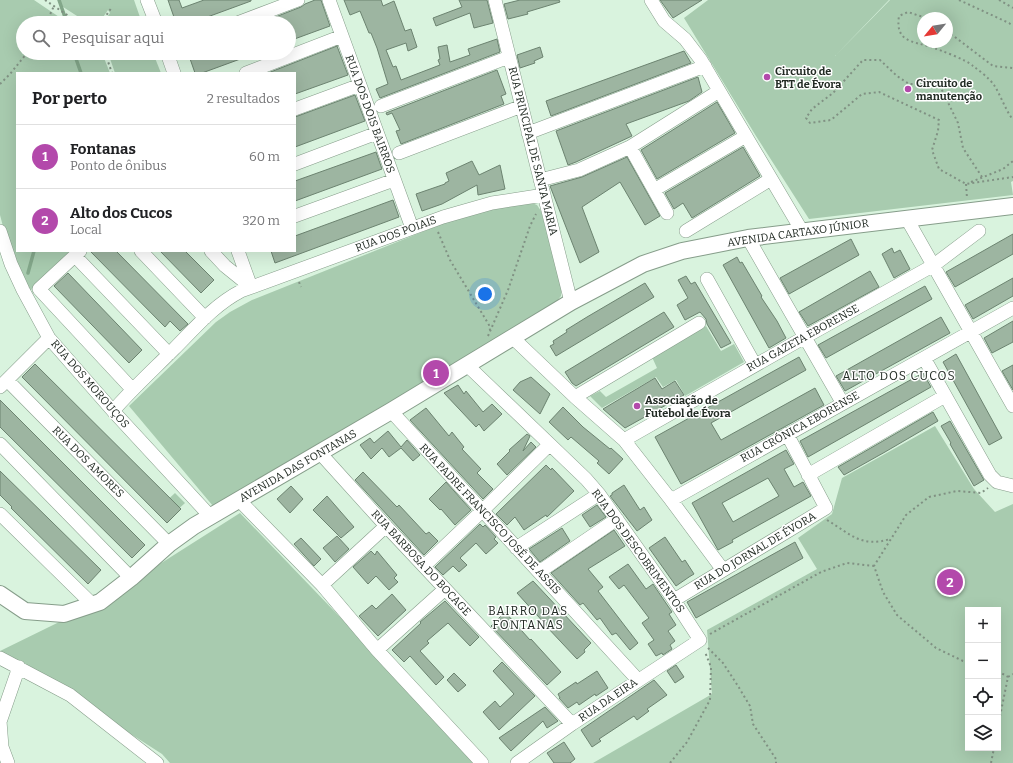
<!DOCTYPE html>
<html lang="pt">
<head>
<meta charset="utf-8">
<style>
  :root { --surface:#fff; --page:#f2f2f2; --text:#202124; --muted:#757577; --line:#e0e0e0; --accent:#b349ab }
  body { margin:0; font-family:Bitter,serif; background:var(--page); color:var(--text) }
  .controls { position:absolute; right:12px; bottom:12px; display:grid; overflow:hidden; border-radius:0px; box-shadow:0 4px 16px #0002 }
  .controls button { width:36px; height:36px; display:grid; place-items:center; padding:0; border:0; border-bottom:1px solid var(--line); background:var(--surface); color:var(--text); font:20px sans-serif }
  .compass { position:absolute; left:917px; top:12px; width:36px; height:36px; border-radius:50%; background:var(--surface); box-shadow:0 4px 16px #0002; rotate:240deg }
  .you { position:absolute; left:485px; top:294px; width:14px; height:14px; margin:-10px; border:3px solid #fff; border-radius:50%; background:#1a73e8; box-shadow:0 0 0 6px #1a73e833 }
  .badge { display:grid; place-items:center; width:26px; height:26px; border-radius:50%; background:var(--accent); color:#fff; font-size:13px; font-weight:700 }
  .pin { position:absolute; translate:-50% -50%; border:2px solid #fff; box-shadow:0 1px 4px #0006 }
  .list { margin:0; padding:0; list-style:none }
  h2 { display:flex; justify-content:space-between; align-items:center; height:52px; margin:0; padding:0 16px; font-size:17px }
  h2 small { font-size:13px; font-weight:400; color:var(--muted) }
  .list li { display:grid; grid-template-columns:26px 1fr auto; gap:12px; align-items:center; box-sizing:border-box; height:64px; padding:0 16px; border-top:1px solid var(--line) }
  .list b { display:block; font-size:15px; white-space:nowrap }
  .list p { margin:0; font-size:13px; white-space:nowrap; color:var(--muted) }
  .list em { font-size:13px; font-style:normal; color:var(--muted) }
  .icon { flex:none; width:22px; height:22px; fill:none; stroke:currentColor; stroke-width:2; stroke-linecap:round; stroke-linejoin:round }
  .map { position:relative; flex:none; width:1013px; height:763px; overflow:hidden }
  .search { position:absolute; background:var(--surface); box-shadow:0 4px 16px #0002; left:16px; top:16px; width:280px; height:44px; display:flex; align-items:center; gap:10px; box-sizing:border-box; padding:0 14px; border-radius:22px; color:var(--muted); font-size:15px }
  .panel { position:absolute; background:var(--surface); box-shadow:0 4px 16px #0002; left:16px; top:72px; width:280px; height:180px; border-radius:0px }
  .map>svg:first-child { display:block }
  .green { fill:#a8cbaf; fill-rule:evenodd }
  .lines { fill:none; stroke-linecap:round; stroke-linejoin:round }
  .stream { stroke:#83a78a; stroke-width:3.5 }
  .building { fill:#9db5a1; stroke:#6c8370; fill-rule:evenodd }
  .minor-casing { stroke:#869d8a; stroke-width:14 }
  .tertiary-casing { stroke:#869d8a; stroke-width:18 }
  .path { stroke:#809183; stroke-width:2; stroke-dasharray:2 3; stroke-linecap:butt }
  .minor { stroke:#fff; stroke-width:13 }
  .tertiary { stroke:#fff; stroke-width:16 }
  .poi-dot { fill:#b349ab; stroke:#fff; stroke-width:1.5 }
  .labels { text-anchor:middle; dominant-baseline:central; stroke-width:3; stroke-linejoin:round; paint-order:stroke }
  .poi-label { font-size:11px; font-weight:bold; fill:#222b24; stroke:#fff; text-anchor:start }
  .street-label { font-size:11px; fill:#222b24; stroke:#fff }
  .neighbourhood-label { font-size:12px; letter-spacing:1px; fill:#222b24; stroke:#fff }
</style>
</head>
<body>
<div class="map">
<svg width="1013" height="763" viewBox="0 0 1013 763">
  <rect width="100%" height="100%" fill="#d9f3de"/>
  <path class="green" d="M0 0H34L68 23H23V53H102L110 73H17V251H74L30 291 5 234 0 215Z
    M59 0H134L142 23H103L110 13 108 10 99 23H88L60 5Z
    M708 0H889L835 56 890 0H1013V181L1011 182 1013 195 809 219 756 136 684 18ZM923 18H947V42H923Z
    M108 53H153L161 73H115Z
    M532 203 537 205 541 211 561 286V296L557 301 477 351 290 462 213 506 129 406 216 322 230 312 252 300 442 224 487 210Z
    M706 326 721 351 734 344 744 362 685 396 676 380 663 387 656 377 602 408 590 396 600 391 606 397 657 368 652 357Z
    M935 426 974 489 995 512 1013 504V763H593L712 694 707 630 817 569 798 538 832 514 842 478ZM968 610H998V748H968Z
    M175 493 185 503 172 515 162 505Z
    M240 513 480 763H170L162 754 70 695 0 658V651L100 602Z"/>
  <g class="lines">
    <path class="stream" d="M59 0 67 23
      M74 53 81 73
      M28 273 34 251"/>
  </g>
  <path class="building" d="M168 0H179L182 8 204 0H251V1L191 23H176Z
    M315 0H321L330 26 289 41V23H260L301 7 305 4Z
    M344 0H381L383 6 394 1 405 31 411 29 417 47 408 51 406 43 386 50 393 67 396 66 401 80 440 65 438 60 440 59 438 47 447 45 450 62 470 55 468 49 497 39 500 52 380 98 376 89 388 84 377 48 371 33H369L360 11 350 15Z
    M459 0H487L493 23 474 28 470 13 436 26 433 18 462 7Z
    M520 0H559L560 2 527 12 528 14 508 19 504 4Z
    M660 0H702L673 18Z
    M337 46 348 75 295 94V73H268Z
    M540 47 543 57 534 61 535 63 520 68 517 55Z
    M684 51 691 63 551 116 546 101Z
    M188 53H253L254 54 202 73H195Z
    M497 70 506 94 501 96 504 104 401 144 396 131 400 130 392 113 387 115 386 113Z
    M698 77 702 92 689 101 626 124 632 136 576 162 568 165 556 131Z
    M355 95 365 121 295 147V117Z
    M717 102 735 133 657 179 641 150Z
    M743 147 760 176 692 218 683 203 674 209 665 193Z
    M376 152 382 169 295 201V181Z
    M627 157 660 216 645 225 620 182 582 207 599 252 580 263 550 186 582 177Z
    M472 161 479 175 500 165 505 189 478 195 477 185 442 204 422 211 416 194 445 184V183L449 181 446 173Z
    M393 200 399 217 275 263 271 251H295V236Z
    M1013 234V254L955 287 946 272Z
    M851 239 859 255 789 294 780 278Z
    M892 248 894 253 900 250 910 269 894 278 882 254Z
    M90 251H116L188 324 180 331 170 321 165 327Z
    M160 251H185L214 280 201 293Z
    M737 257 740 263 742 262 762 296 761 297 777 321 786 338 769 348 723 265Z
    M870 271 879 287 808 326 799 312Z
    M68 273 142 350 129 363 54 286Z
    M686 276 691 284 695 282 731 343 721 348 707 324 706 319 700 312 685 320 677 305 688 298 678 280Z
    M1013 278V296L973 319 965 305Z
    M645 283 654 297 556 356 550 346 554 344 553 341 567 332 566 330 587 317Z
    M925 286 932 299 826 358 818 345Z
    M664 312 674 327 576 386 572 383 565 372Z
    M941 317 950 333 845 391 836 376Z
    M1013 321V342L992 353 984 338Z
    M956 354 1002 438 989 445 943 362Z
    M799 357 806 370 711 423 721 440 815 388 824 405 681 484 655 437Z
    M35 364 181 509 167 523 22 377Z
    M1013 365V390L1002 371Z
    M923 373 931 387 808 457 800 441Z
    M531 377 550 394 540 414 513 390 520 382Z
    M655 378 662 389 675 381 684 395 625 428 603 409Z
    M458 385 464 394 466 391 483 412 492 404 502 414 484 431 479 424 476 427 444 393Z
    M0 400 145 545 132 558 0 427Z
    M563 407 583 427 610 449 611 448 623 459 609 474 597 463 599 461 571 437 568 440 549 422Z
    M426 408 449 436 452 432 464 447 462 449 481 469 477 473 493 489 483 499 410 420Z
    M933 412 938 421 885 452 844 475 838 467Z
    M950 421 984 480 974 486 950 444 951 443 941 426Z
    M388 431 401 447 407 440 420 455 413 461 401 448 389 457 382 448 371 459 360 445 370 438 374 443Z
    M527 434 530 436 523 451 531 442 536 447 507 475 497 464 510 451 509 450Z
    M786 450 794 464 784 469 794 487 803 482 811 496 732 540 733 542 718 550 692 503ZM768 478 779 496 733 522 722 503Z
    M546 465 551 470 552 468 574 491 547 517 546 515 524 530 515 517 507 525 496 514Z
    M0 471 101 570 88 584 11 508 12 507 0 495Z
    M363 472 397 507 399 505 426 534 429 532 438 541 424 555 355 480Z
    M446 482 471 510 455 525 441 509 440 510 429 499Z
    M624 485 640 510 644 507 652 520 637 531 610 496 612 495V493Z
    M291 486 303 499 290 513 277 499Z
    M327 496 354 527 341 538 313 510Z
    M597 505 606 517 590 527 582 515Z
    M480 524 483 527 485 525 496 537 494 539 498 543 486 554 476 543 460 558 467 565 459 572 453 566 443 575 435 567Z
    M562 528 570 541 540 562 529 549Z
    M614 530 625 546 588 569 603 587 598 591 638 643 630 650 616 633 612 635 600 618 597 620 583 603 580 605 551 573Z
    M337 536 349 549 335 562 323 548Z
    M665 537 682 562 685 560 694 574 689 577 676 586 649 548Z
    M301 538 321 559 314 566 294 544Z
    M795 542 803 558 696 618 687 602Z
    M371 551 375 555 377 551 397 575 394 578 398 582 389 590 376 576 368 584 353 567Z
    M628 564 646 589 653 584 672 612 669 614 676 625 668 631 675 641 670 645 672 649 663 655 662 653 656 656 648 644 654 640 642 623 649 618 624 585 619 589 609 577Z
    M533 581 591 643 584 650 585 652 577 659 546 626V625L517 593Z
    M392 594 406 610 378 636 359 616 372 605 376 609Z
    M445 601 479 637 470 646 448 623 427 641 429 643 420 651 444 677 436 685 410 656 404 662 392 650 421 623 420 622Z
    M505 612 530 640 531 639 561 672 547 685 491 626Z
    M502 662 535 696 499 730 483 712 495 701 500 707 514 694 493 671Z
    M676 665 684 677 675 683 667 671Z
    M597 671 608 688 596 696 595 694 579 705 577 702 568 708 559 698H560L558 694 576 682 577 684Z
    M454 673 466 685 458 692 447 680Z
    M654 680 667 695 647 709 649 711 637 720 634 716 599 739 601 741 592 747 581 730Z
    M545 707 558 721 547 728 543 721 511 751 499 738Z
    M564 742 575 759 570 763H554L547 753Z"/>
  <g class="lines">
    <defs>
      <path id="minor" d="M147 0 156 23
        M329 0 412 228
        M495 0 571 302
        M651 0 664 21 685 39 701 60 802 231
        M237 23 298 0
        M167 53 174 73
        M246 73 342 36
        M381 106 509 57
        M295 109 360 85
        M528 133 705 66
        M630 147 667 213
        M399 153 522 106
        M295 164 377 133
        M540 180 579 170 630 147 719 91
        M654 190 746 136
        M295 216 394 180
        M907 219 1013 406
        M0 231 11 264 23 290 49 338 113 411 211 517
        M686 231 771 179
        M748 238 842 402
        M80 251 39 289 132 389
        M141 251 205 318
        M211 251 225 266 251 287
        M238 251 251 287
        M75 256 169 354
        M707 279 755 365
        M513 338 575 397 624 440 671 500 723 570
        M924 358 990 475 997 482 1013 486
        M468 366 586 479 599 494 674 600 700 640 572 724 517 763
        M7 380 169 544
        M0 387 49 338
        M575 397 699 323
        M113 411C132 389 153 370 174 349 194 329 214 305 241 291L443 217 492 203 544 195
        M391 411 638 680
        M624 440 805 337 934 265 979 231
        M0 444 131 578
        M320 453 386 526 572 724
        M808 475 945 396
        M239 500 322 585 377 650 482 763
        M671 500 1013 308
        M0 514 92 604
        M516 548 599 494
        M424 566 482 511 549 445
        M539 572 617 519
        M322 585 386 526
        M674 600 826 508 787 434
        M377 650 445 589
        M0 658 70 695 157 763
        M0 721 2 747 8 763
        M0 722 19 667"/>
      <path id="tertiary" d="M0 594 25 611 64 614 100 602 131 578 169 544 194 526 391 411 571 302 643 264 682 251 748 238 1013 206"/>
    </defs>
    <use href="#minor" class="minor-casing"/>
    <use href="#tertiary" class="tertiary-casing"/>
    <path class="path" d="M45 0 79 23
      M959 0 1009 23 1013 26
      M999 0 1013 8
      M926 18 908 12 899 16C895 42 912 41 931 47 940 50 967 60 973 66 980 71 989 78 994 85 1001 96 1005 109 1013 120
      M46 23 54 6
      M101 23 112 7
      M947 31 993 66 1013 68
      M105 53 112 73
      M0 84 10 74 27 53
      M982 177 963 148 958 123 939 84H909L897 76 880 60H863L833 93 812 109 806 118 810 123 831 120 862 94 879 92 939 120 938 131 932 150 939 169 966 184 1013 177
      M971 182 1003 169 1013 161
      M966 184 967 198
      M438 232 450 260 489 325 490 330
      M299 282 301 287
      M488 336 508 290 530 226 536 214
      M827 520C850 534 862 548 890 539
      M710 634 821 572 847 563 874 566
      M708 648 723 663 738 686 750 706 753 724 776 759V763
      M968 662 963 661 936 648 897 615 883 592 874 566 906 515 929 497 957 491 981 493 988 488
      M998 671 1008 677
      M998 726 1008 677 1013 674
      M670 763 687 742 710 700 711 667 705 652
      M991 763 994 748"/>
    <use href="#minor" class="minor"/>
    <use href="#tertiary" class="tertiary"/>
  </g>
  <g class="poi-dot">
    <circle cx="767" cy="77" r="4"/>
    <circle cx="908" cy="89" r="4"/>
    <circle cx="637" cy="406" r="4"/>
  </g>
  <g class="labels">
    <g class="poi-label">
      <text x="775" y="71">Circuito de<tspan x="775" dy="13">BTT de Évora</tspan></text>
      <text x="916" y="83">Circuito de<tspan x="916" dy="13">manutenção</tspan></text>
      <text x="645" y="400">Associação de<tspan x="645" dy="13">Futebol de Évora</tspan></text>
    </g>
    <g class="street-label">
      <text transform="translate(370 114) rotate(70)">RUA DOS DOIS BAIRROS</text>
      <text transform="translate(533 151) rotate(76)">RUA PRINCIPAL DE SANTA MARIA</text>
      <text transform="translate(798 233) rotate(-8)">AVENIDA CARTAXO JÚNIOR</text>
      <text transform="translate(396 234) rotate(-20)">RUA DOS POIAIS</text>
      <text transform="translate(803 338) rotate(-29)">RUA GAZETA EBORENSE</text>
      <text transform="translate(90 384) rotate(49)">RUA DOS MOROUÇOS</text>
      <text transform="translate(800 427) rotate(-29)">RUA CRÓNICA EBORENSE</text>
      <text transform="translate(88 462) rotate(45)">RUA DOS AMORES</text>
      <text transform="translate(298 466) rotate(-30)">AVENIDA DAS FONTANAS</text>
      <text transform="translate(490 519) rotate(47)">RUA PADRE FRANCISCO JOSÉ DE ASSIS</text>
      <text transform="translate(638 551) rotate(54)">RUA DOS DESCOBRIMENTOS</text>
      <text transform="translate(755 551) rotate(-31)">RUA DO JORNAL DE ÉVORA</text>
      <text transform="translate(421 563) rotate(47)">RUA BARBOSA DO BOCAGE</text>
      <text transform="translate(608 700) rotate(-34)">RUA DA EIRA</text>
    </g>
    <g class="neighbourhood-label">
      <text x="899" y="376">ALTO DOS CUCOS</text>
      <text x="528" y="611">BAIRRO DAS<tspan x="528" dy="14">FONTANAS</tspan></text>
    </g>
  </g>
</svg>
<div class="controls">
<button>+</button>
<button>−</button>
<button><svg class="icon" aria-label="locate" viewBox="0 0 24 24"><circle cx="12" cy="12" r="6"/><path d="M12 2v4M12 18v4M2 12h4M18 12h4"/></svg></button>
<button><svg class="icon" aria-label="layers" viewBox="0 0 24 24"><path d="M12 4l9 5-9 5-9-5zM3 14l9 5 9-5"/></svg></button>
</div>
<svg class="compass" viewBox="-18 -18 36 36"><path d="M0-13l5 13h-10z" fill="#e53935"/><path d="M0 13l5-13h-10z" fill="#757577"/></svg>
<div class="you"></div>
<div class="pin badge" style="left:436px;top:373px">1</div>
<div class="pin badge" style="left:950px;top:582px">2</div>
<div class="search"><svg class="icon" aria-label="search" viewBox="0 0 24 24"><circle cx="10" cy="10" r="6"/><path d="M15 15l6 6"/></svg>Pesquisar aqui</div>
<section class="panel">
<h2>Por perto<small>2 resultados</small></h2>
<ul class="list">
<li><span class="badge">1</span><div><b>Fontanas</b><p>Ponto de ônibus</p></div><em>60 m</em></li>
<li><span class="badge">2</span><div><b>Alto dos Cucos</b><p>Local</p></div><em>320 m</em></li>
</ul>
</section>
</div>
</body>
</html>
